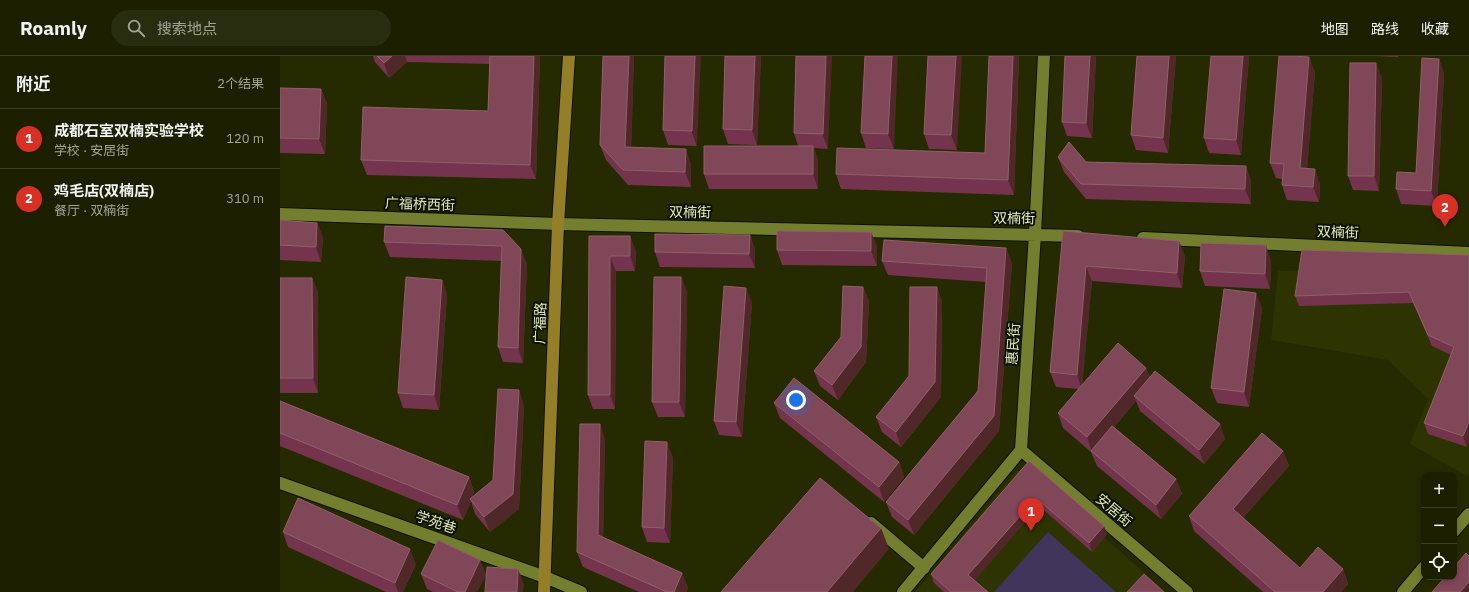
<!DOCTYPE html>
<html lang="zh">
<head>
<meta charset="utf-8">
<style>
  :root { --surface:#1c2000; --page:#292d0f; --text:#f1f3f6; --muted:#a0a399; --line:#3a3e22; --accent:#d93025 }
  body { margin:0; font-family:"IBM Plex Sans","Noto Sans SC",sans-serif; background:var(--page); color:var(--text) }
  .controls { position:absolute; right:12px; bottom:12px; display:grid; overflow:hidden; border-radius:8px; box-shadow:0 2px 6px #0003 }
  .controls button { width:36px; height:36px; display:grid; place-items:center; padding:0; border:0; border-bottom:1px solid var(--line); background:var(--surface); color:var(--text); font:20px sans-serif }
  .you { position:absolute; left:516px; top:344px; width:14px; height:14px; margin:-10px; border:3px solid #fff; border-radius:50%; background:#1a73e8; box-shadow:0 0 0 6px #1a73e833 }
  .badge { display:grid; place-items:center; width:26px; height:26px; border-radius:50%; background:var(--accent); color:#fff; font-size:13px; font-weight:700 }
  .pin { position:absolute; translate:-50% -33px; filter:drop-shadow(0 1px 2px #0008) }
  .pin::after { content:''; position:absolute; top:21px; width:14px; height:12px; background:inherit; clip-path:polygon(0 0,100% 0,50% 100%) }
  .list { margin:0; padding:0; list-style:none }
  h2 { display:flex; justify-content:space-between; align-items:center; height:52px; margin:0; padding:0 16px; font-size:17px }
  h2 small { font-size:13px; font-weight:400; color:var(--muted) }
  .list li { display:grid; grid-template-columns:26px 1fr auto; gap:12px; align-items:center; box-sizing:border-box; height:60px; padding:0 16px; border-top:1px solid var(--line) }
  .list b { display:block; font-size:15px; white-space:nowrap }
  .list p { margin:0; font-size:13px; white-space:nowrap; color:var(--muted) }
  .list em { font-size:13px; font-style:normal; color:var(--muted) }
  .icon { flex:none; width:22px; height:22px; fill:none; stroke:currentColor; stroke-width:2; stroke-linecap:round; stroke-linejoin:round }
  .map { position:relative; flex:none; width:1189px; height:536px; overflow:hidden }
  header { display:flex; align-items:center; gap:24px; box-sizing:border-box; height:56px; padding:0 20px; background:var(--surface); border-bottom:1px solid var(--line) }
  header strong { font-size:19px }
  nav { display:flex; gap:22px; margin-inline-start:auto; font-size:14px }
  .search { width:280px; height:36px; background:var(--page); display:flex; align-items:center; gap:10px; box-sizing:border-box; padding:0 14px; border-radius:22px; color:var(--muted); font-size:15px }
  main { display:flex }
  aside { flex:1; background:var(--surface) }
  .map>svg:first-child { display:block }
  .built { fill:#2d3301 }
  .green { fill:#41355c }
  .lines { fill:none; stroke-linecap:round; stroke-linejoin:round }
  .street-casing { stroke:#0e1200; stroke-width:14 }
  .secondary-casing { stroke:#0e1200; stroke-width:14 }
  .street { stroke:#737e2f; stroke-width:12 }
  .secondary { stroke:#957e28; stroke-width:12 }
  .wall { fill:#74344d }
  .shaded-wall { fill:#502829 }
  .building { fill:#804759; stroke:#8f606a }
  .labels { text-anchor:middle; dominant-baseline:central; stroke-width:4; stroke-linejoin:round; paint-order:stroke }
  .street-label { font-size:14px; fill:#e0e8c1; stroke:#0e1200 }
</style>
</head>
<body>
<header>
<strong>Roamly</strong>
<div class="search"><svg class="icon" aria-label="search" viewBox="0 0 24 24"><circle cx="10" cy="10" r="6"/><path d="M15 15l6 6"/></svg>搜索地点</div>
<nav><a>地图</a><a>路线</a><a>收藏</a></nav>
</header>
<main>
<aside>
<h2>附近<small>2个结果</small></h2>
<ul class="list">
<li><span class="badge">1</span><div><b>成都石室双楠实验学校</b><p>学校 · 安居街</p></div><em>120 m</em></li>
<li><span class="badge">2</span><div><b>鸡毛店(双楠店)</b><p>餐厅 · 双楠街</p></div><em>310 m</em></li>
</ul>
</aside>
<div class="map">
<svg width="1189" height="536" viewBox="0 0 1189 536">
  <rect width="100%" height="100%" fill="#252a00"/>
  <path class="built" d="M1116 213 1189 219V416L1187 420 1130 388 1148 343 1108 304 991 284 998 215Z
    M748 414 886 536H635L736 415Z"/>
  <path class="green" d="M768 476 836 536H714Z"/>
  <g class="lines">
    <defs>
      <path id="street" d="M0 158 278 168 798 180
        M863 182 1189 197
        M741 394 907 536
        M0 427 265 521 301 536
        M591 467 644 512
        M1174 475 1189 458
        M623 536 741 394 755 178 764 0
        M1123 536 1144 511"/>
      <path id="secondary" d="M264 536 278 168 289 0"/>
    </defs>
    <use href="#street" class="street-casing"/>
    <use href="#secondary" class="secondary-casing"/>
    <use href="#street" class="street"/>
    <use href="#secondary" class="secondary"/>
  </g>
  <path class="wall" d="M93 0H260L256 123 87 119 81 104 208 55 210 8 127 6 109 22 95 6Z
    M323 0H354L351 91 411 108V131L348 129 326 104 320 89Z
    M385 0 417 90 388 89 383 74Z
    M445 0H481L477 89 448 88 443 73Z
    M516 0 548 93 534 92 538 105V133H429L424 118 518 90 514 77Z
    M585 0 614 93 586 92 581 77Z
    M648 0 677 94 649 93 644 78Z
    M709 0H739L734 139 561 133 556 118 705 97Z
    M785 0H816L812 82 787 80 782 66Z
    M857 0H896L888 97 856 94 851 79Z
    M931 0H969L961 99 929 97 924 82Z
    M1095 0H1118V1Z
    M1159 3 1164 18 1157 150 1121 148 1116 133 1136 117Z
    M1035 16 1027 112 1040 128 1039 146 1007 144 1002 129V123L996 122 990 107Z
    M1102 22 1099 135 1073 134 1068 120Z
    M0 32 41 33 47 48 45 98 0 97Z
    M778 101 806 106 966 110 971 125V148L806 143 784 116Z
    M0 164 37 167 43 182 41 206 0 204Z
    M223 174 247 208 243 307 223 306 218 291 221 205 110 201 104 186Z
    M783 175 905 200 902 232 812 225 802 328 866 312 870 321 940 368 945 383 924 408 860 355 856 345 834 371 896 423 902 438 881 463 817 410 811 396 783 372 778 357 798 333 776 331 770 316Z
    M591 176 597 191V210L502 209 497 194Z
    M470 179 475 194V212L380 211 375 196Z
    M309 180 356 195 355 215H336L335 353H313L308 339Z
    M1189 199 1187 391 1148 378 1144 367 1171 299 1152 290 1133 247 1019 250 1015 240Z
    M991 204 990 233 925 230 920 215Z
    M602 205 732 207 719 375 634 479 612 461 606 446 698 335 706 226 608 219Z
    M401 221 407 236 405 361H378L372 346Z
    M0 222H32L38 237V337H0Z
    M162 224 167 239 159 354 123 352 118 337Z
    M583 231 589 246 586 306 558 344 540 330 534 315 561 281Z
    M657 231 662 246 661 341 621 391 602 376 596 361 629 320Z
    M472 246 462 381 439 379 434 365Z
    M982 252 969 351 937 347 931 332Z
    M0 345 189 421 194 436 192 441 213 424 244 349 239 453 210 476 195 458 191 445 183 464 0 390Z
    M494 347 619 406 624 421 604 446 500 362Z
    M325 383 323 481 402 517 408 532 406 536H359L303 511 297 496Z
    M1003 395 1009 410 963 462 1020 512 1063 513 1068 528 1061 536H983L914 475 909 460Z
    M393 401 390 487 367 486 362 471Z
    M749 405 827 478 812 496 759 450 694 524 708 536H664L654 527 651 518Z
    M3 476 136 508 123 536H106L8 491Z
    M200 504 206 519 197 536H153L147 533 141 518Z"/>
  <path class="shaded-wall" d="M112 0H125L127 6 109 22 104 7Z
    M254 0H260L256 123 250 109Z
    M349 0H354L351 106 345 91Z
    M415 0H421L417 90 412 75Z
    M475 0H481L477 89 472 74Z
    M546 0H552L548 93 543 78Z
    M612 0H618L614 93 608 78Z
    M676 0H682L677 94 671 79Z
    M733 0H739L734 139 728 124Z
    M810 0H816L812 82 806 67Z
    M889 0H896L888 97 883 82Z
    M963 0H969L961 99 956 84Z
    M1029 1 1035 16 1026 127 1020 112Z
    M1159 3 1164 18 1157 150 1151 135Z
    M1096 7 1102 22 1099 135 1094 120Z
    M41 33 47 48 45 98 39 83Z
    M533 90 538 105V133L533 118Z
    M406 93 411 108V131L405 116Z
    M966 110 971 125V148L965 133Z
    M1035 113 1040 128 1039 146 1033 131Z
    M37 167 43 182 41 206 36 191Z
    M591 176 597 191V210L591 195Z
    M470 179 475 194V212L469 198Z
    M350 180 356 195 355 215 350 200Z
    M899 185 905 200 902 232 897 217Z
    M986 189 991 204 990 233 985 218Z
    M726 192 732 207 719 375 634 479 628 464 714 360Z
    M241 193 247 208 243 307 238 292Z
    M330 200 336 215 335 353 330 339Z
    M806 210 812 225 802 334 797 319Z
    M401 221 407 236 405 361 399 346Z
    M32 222 38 237V337L33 322Z
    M162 224 167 239 159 354 154 339Z
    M583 231 589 246 586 306 558 344 552 329Z
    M657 231 662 246 661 341 621 391 616 376Z
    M466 232 472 246 462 381 456 366Z
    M976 237 982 252 969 351 964 336Z
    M866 312 872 326 854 340 856 345 812 396 807 381Z
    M239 334 244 349 239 453 210 476 204 461Z
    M1189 366V386L1187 391 1183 380Z
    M320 368 325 383 323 494 318 479Z
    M940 368 945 383 924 408 919 394Z
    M387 386 393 401 390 487 384 472Z
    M1003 395 1009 410 958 468 953 453Z
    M619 406 624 421 604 446 599 431Z
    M189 421 194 436 191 444 190 443 191 445 183 464 177 449Z
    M896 423 902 438 881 463 876 449Z
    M756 442 759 450 692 528 688 519Z
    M824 470 827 478 812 496 809 487Z
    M601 472 609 493 573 536H547Z
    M130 493 136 508 123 536H118L115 527Z
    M200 504 206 519 197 536H185Z
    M238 513 244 528 243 536H237Z
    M1063 513 1068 528 1061 536H1043Z
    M402 517 408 532 406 536H394Z
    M1189 526V536H1180Z"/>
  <path class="building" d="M97 0H112L104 7Z
    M210 0H254L250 109 81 104 83 51 208 55Z
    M323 0H349L345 91 406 93 405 116 343 114 320 89Z
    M385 0H415L412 75 383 74Z
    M445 0H475L472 74 443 73Z
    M516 0H546L543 78 514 77Z
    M585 0H612L608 78 581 77Z
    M648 0H676L671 79 644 78Z
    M709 0H733L728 124 556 118 557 92 705 97Z
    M785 0H810L806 67 782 66Z
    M857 0H889L883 82 851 79Z
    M931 0H963L956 84 924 82Z
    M999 0H1012L1029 1 1020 112 1035 113 1033 131 1002 129 1004 108 990 107Z
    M1142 2 1159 3 1151 135 1116 133 1117 116 1136 117Z
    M1070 7H1096L1094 120H1068Z
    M0 32 41 33 39 83 0 82Z
    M789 86 806 106 966 110 965 133 801 128 778 101Z
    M424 90H533V118H424Z
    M0 164 37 167 36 191 0 189Z
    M105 170 223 174 241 193 238 292 218 291 222 190 104 186Z
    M497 175 591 176V195L497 194Z
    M783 175 899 185 897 217 806 210 797 319 770 316Z
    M375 178 470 179 469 198 375 196Z
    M309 180H350V200H330V339H308Z
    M604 184 726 192 714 360 628 464 606 446 698 335 707 212 602 205Z
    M921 187 986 189 985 218 920 215Z
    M1022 194 1189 199V366L1183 380 1144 367 1174 291 1148 279 1129 236 1015 240Z
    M126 221 162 224 154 339 118 337Z
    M374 221H401L399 346H372Z
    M0 222H32L33 322H0Z
    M444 230 466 232 456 366 434 365Z
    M563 230 583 231 581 291 552 329 534 315 561 281Z
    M630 231H657L655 326 616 376 596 361 629 320Z
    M944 233 976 237 964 336 931 332Z
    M838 287 866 312 807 381 778 357Z
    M875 315 940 368 919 394 854 340Z
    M514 322 619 406 599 431 494 347Z
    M218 333 239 334 233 438 204 461 190 443 213 424Z
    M0 345 189 421 177 449 0 377Z
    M300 368H320L318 479 402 517 394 536H387L297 496Z
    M832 370 896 423 876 449 811 395Z
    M982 377 1003 395 953 453 1020 512 1038 491 1063 513 1043 536H995L909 460Z
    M365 385 387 386 384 472 362 471Z
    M749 405 824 470 809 487 756 442 688 519 708 536H671L651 518Z
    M540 422 601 472 547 536H441Z
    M18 442 130 493 115 527 3 476Z
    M158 484 200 504 185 536H178L141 518Z
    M1186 497 1189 500V526L1180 536H1152L1165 521H1174V511Z
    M207 511 238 513 237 536H205Z
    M864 518 884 536H847Z"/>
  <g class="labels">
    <g class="street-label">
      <text transform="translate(140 148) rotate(2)">广福桥西街</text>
      <text transform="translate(410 156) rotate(1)">双楠街</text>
      <text transform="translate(734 162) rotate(1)">双楠街</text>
      <text transform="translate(1058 176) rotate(2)">双楠街</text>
      <text transform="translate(260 267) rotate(-88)">广福路</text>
      <text transform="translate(733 288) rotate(-86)">惠民街</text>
      <text transform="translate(834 454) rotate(40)">安居街</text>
      <text transform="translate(156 466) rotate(19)">学苑巷</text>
    </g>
  </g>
</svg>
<div class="controls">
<button>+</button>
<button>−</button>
<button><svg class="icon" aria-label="locate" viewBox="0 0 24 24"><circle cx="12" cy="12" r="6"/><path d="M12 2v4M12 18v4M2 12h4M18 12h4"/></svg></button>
</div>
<div class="you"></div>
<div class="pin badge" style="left:751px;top:475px">1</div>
<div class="pin badge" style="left:1165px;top:171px">2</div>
</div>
</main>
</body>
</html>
